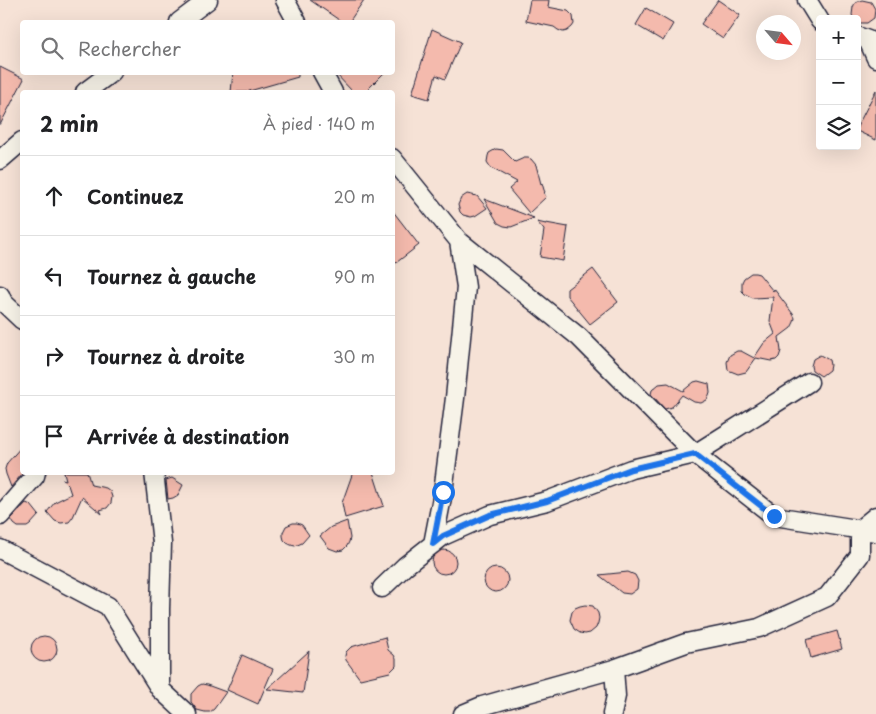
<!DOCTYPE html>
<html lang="fr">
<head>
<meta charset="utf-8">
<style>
  :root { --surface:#fff; --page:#f2f2f2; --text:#202124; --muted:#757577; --line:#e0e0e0 }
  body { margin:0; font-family:"Playpen Sans",sans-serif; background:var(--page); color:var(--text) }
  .controls { position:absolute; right:15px; top:15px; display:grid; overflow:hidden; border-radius:5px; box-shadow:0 5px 20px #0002 }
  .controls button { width:45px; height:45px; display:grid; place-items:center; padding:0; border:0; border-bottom:1px solid var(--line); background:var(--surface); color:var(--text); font:25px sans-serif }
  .compass { position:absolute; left:756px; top:15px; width:45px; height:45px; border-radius:50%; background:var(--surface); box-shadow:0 5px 20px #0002; rotate:118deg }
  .stop { position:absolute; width:15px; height:15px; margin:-11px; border:4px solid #1a73e8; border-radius:50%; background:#fff }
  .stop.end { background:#1a73e8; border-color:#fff; box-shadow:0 1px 5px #0008 }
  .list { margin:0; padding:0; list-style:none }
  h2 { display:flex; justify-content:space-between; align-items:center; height:65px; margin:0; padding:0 20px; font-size:21px }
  h2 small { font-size:16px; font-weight:400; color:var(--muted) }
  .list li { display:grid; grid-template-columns:32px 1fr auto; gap:15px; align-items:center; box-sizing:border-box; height:80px; padding:0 20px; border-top:1px solid var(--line) }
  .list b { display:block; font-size:19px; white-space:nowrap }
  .list em { font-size:16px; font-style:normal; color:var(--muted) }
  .icon { flex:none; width:28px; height:28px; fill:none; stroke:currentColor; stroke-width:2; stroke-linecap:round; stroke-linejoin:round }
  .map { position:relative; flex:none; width:876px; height:714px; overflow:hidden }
  .search { position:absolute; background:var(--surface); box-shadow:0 5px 20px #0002; left:20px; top:20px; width:375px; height:55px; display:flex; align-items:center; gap:12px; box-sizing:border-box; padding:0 18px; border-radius:5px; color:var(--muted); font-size:19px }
  .panel { position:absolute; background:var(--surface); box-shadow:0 5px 20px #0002; left:20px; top:90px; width:375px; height:385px; border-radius:5px }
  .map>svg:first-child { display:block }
  .building { fill:#f4baad; stroke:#22223b }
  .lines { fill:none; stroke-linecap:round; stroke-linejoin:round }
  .street-casing { stroke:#22223b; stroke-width:21 }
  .street { stroke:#f7f3e8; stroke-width:18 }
  .route { stroke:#1a73e8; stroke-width:6 }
</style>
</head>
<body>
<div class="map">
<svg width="876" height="714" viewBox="0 0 876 714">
  <rect width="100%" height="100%" fill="#f6e2d6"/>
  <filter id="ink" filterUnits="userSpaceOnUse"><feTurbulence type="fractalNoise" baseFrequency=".02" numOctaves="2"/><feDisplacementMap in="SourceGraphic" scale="10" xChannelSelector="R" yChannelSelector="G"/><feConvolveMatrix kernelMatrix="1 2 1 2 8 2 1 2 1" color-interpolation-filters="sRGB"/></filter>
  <g filter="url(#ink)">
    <path class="building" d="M310 0H364L349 22H342Z
      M530 0H549L548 7 568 11 573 16 574 24 572 27 567 31 563 32 558 30 554 27 526 21Z
      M718 0 740 15 723 39 701 24Z
      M862 0 871 2 875 9 874 18 867 23H861L857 22V19H854L852 15 853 7 855 3Z
      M646 8 673 24 663 41 636 25Z
      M432 29 461 42 445 79 436 75 429 99 412 94Z
      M0 67 24 79 0 125Z
      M233 72H298V77L246 92H231Z
      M334 72H385L365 92H353Z
      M876 90V140L857 131V127Z
      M496 149 503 150 515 162 524 158H528L531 159 536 165 541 184 542 183 544 190 545 192 544 193 546 197 529 213 509 189 517 182 491 168 487 162 488 156 489 153Z
      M467 194 477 196 487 208 475 216 471 217 463 215 460 212 458 205 461 198Z
      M484 199 534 218 511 227 504 226 498 223Z
      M392 210 419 245 392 266Z
      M537 222 546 224V223L568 227 563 261 540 257 544 230Z
      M593 269 618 302 590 324 567 296V289Z
      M751 273H755L759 274 773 291 774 289 793 314 795 318 794 322 791 328 779 337 781 351 779 357 776 360 771 361 756 358 746 372 738 374 728 370 727 362 730 355 737 351H741L754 358 764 343 775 334 770 321 773 297 753 298 745 294 742 291V282L744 278Z
      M820 355 829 360 830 365 829 370 821 376 812 370 811 366 813 359Z
      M698 381 709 384 710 393 709 396 707 400 701 403 694 402 682 395 672 407 665 409 651 394 652 390 659 384 668 383 683 391 694 382Z
      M22 446V474L11 487 6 474 5 469 7 463Z
      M64 472H87L91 485 106 488 110 491 112 497 111 503 107 508 100 510 102 514 82 497 73 517 69 522 61 523 55 521 47 512 55 502 71 494 68 485 62 479 66 480Z
      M353 472H373L384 506 345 518 342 503Z
      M172 478 183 485 178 495 173 498 168 499 166 480Z
      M26 503 31 505 39 515 30 525 27 527H18L14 524 11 519Z
      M347 521 350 538 349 542 347 546 343 550 337 551 329 548 320 536 331 527Z
      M293 523H297L302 525 309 535 302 543 295 546 291 545 287 543 284 540 283 536V532L286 526Z
      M432 562a12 12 0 1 1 24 0a12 12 0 1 1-24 0Z
      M484 580a12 12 0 1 1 24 0a12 12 0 1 1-24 0Z
      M628 572 635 575 638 581 637 589 630 594 622 593 599 575Z
      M585 605 593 606 598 613 599 618 598 623 596 628 590 633 585 634 580 633 574 629 570 620 572 612 575 608 580 606Z
      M837 631 842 649 811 658 806 640Z
      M31 649a13 13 0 1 1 26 0a13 13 0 1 1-26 0Z
      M385 637 388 650 394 655 396 659V666L390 672 360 679 346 660 345 656 346 652 351 647Z
      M309 651 303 693 267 689Z
      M242 655 273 669 258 704 227 690Z
      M202 684 207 685 226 692 214 709 210 712H205L197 710 191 702V694L198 686Z"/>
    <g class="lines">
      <defs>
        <path id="street" d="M285 0 297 22
          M807 0 820 21
          M179 22 208 0
          M857 36 868 40 876 58
          M322 72 333 92
          M85 92 112 72
          M392 158 459 241 579 337 695 454 774 516 876 532
          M0 160 22 141
          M0 295 3 302 22 320
          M154 472 162 543 160 609V688
          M0 516 35 476 36 472
          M433 544 443 492 455 398 466 287 459 241
          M0 549 108 606 160 689 187 714
          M382 588 405 566 443 536 490 515 547 501 631 469 695 454 809 382
          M463 714 482 706 614 669 686 643 759 628 827 597 860 555V529L876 516
          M612 714 616 696 614 669"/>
      </defs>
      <use href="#street" class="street-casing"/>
      <use href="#street" class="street"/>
    </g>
  </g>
  <g class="lines" filter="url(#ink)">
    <path class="route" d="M443 492 433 544 443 536 490 515 547 501 631 469 695 454 774 516"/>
  </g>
</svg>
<div class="controls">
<button>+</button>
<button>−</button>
<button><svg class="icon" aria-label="layers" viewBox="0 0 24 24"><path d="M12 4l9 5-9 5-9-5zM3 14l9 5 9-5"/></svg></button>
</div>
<svg class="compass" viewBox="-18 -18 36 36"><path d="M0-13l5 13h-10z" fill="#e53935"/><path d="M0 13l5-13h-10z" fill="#757577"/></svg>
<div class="stop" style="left:443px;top:492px"></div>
<div class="stop end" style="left:774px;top:516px"></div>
<div class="search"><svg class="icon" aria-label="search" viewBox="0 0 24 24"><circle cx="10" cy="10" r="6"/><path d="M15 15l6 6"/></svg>Rechercher</div>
<section class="panel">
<h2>2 min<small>À pied · 140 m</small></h2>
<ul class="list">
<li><svg class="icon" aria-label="ahead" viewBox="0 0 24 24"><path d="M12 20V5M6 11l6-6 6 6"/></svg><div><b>Continuez</b></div><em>20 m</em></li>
<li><svg class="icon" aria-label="left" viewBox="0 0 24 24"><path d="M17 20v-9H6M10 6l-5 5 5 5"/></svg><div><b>Tournez à gauche</b></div><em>90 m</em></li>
<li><svg class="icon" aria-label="right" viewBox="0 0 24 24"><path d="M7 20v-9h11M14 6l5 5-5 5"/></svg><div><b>Tournez à droite</b></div><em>30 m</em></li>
<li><svg class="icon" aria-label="arrive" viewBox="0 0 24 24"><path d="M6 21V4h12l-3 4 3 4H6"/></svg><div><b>Arrivée à destination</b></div></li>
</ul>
</section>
</div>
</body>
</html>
